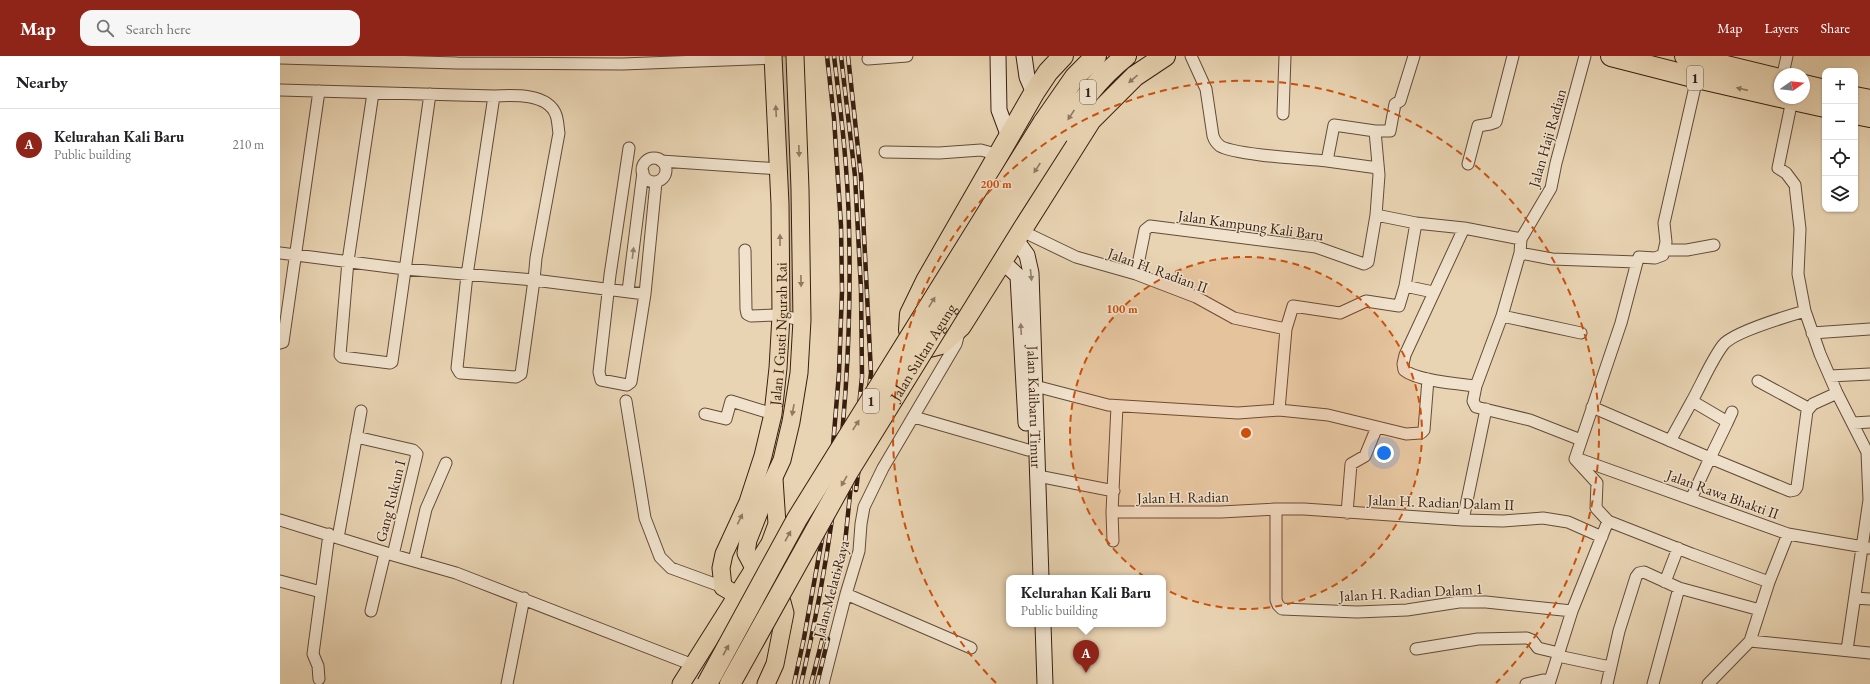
<!DOCTYPE html>
<html lang="en">
<head>
<meta charset="utf-8">
<style>
  :root { --surface:#fff; --page:#f6f6f6; --text:#202124; --muted:#757577; --line:#e0e0e0; --accent:#8f2418 }
  body { margin:0; font-family:"EB Garamond",serif; background:var(--page); color:var(--text) }
  .controls { position:absolute; right:12px; top:12px; display:grid; overflow:hidden; border-radius:8px; box-shadow:0 1px 3px #0004 }
  .controls button { width:36px; height:36px; display:grid; place-items:center; padding:0; border:0; border-bottom:1px solid var(--line); background:var(--surface); color:var(--text); font:20px sans-serif }
  .compass { position:absolute; left:1494px; top:12px; width:36px; height:36px; border-radius:50%; background:var(--surface); box-shadow:0 1px 3px #0004; rotate:76deg }
  .you { position:absolute; left:1104px; top:397px; width:14px; height:14px; margin:-10px; border:3px solid #fff; border-radius:50%; background:#1a73e8; box-shadow:0 0 0 6px #1a73e833 }
  .badge { display:grid; place-items:center; width:26px; height:26px; border-radius:50%; background:var(--accent); color:#fff; font-size:13px; font-weight:700 }
  .pin { position:absolute; translate:-50% -33px; filter:drop-shadow(0 1px 2px #0008) }
  .pin::after { content:''; position:absolute; top:21px; width:14px; height:12px; background:inherit; clip-path:polygon(0 0,100% 0,50% 100%) }
  .popup { position:absolute; left:726px; top:519px; width:160px; height:52px; box-sizing:border-box; display:grid; place-content:center; border-radius:8px; background:var(--surface); filter:drop-shadow(0 1px 3px #0005); font-size:13px; white-space:nowrap; color:var(--muted) }
  .popup b { font-size:15px; color:var(--text) }
  .popup::after { content:''; position:absolute; left:50%; top:100%; margin-left:-8px; border:8px solid transparent; border-top-color:var(--surface) }
  .list { margin:0; padding:0; list-style:none }
  h2 { display:flex; justify-content:space-between; align-items:center; height:52px; margin:0; padding:0 16px; font-size:17px }
  h2 small { font-size:13px; font-weight:400; color:var(--muted) }
  .list li { display:grid; grid-template-columns:26px 1fr auto; gap:12px; align-items:center; box-sizing:border-box; height:72px; padding:0 16px; border-top:1px solid var(--line) }
  .list b { display:block; font-size:15px; white-space:nowrap }
  .list p { margin:0; font-size:13px; white-space:nowrap; color:var(--muted) }
  .list em { font-size:13px; font-style:normal; color:var(--muted) }
  .icon { flex:none; width:22px; height:22px; fill:none; stroke:currentColor; stroke-width:2; stroke-linecap:round; stroke-linejoin:round }
  .map { position:relative; flex:none; width:1590px; height:628px; overflow:hidden }
  header { display:flex; align-items:center; gap:24px; box-sizing:border-box; height:56px; padding:0 20px; background:var(--accent); color:#fff }
  header strong { font-size:19px }
  nav { display:flex; gap:22px; margin-inline-start:auto; font-size:14px }
  .search { width:280px; height:36px; background:var(--page); display:flex; align-items:center; gap:10px; box-sizing:border-box; padding:0 14px; border-radius:12px; color:var(--muted); font-size:15px }
  main { display:flex }
  aside { flex:1; background:var(--surface) }
  .map>svg:first-child { display:block }
  .green { fill:#cab496; stroke:#806952 }
  .lines { fill:none; stroke-linecap:round; stroke-linejoin:round }
  .street-casing { stroke:#634b38; stroke-width:13 }
  .secondary-casing { stroke:#371e0f; stroke-width:17 }
  .primary-casing { stroke:#371e0f; stroke-width:19 }
  .highway-casing { stroke:#371e0f; stroke-width:22 }
  .street { stroke:#f0e2cd; stroke-width:11 }
  .secondary { stroke:#f0e2cd; stroke-width:15 }
  .primary { stroke:#e8d3b2; stroke-width:17 }
  .highway { stroke:#e8d3b2; stroke-width:20 }
  .rail-casing { stroke:#371e0f; stroke-width:4.5 }
  .rail { stroke:#f0e2cd; stroke-width:3; stroke-dasharray:9; stroke-linecap:butt }
  .highway-bridge-casing { stroke:#371e0f; stroke-width:22; stroke-linecap:butt }
  .highway-bridge { stroke:#e8d3b2; stroke-width:20 }
  .oneway { fill:#907860 }
  .oneway2 { fill:#94806e }
  .ring { fill:none; stroke:#cd500c; stroke-width:2; stroke-dasharray:7 5 }
  .labels { text-anchor:middle; dominant-baseline:central; stroke-width:3; stroke-linejoin:round; paint-order:stroke }
  .shield { fill:#f0e2cd; stroke:#6e5948; stroke-width:1 }
  .shield-label { font-size:14px; font-weight:bold; fill:#371e0f }
  .street-label { font-size:15px; fill:#371e0f; stroke:#f0e2cd }
  .centre { fill:#cd500c; stroke:#f0e2cd; stroke-width:2 }
  .ring-label { font-size:12px; text-anchor:middle; font-weight:bold; fill:#cd500c; stroke:#f0e2cd; stroke-width:3; stroke-linejoin:round; paint-order:stroke }
</style>
</head>
<body>
<header>
<strong>Map</strong>
<div class="search"><svg class="icon" aria-label="search" viewBox="0 0 24 24"><circle cx="10" cy="10" r="6"/><path d="M15 15l6 6"/></svg>Search here</div>
<nav><a>Map</a><a>Layers</a><a>Share</a></nav>
</header>
<main>
<aside>
<h2>Nearby<small></small></h2>
<ul class="list">
<li><span class="badge">A</span><div><b>Kelurahan Kali Baru</b><p>Public building</p></div><em>210 m</em></li>
</ul>
</aside>
<div class="map">
<svg width="1590" height="628" viewBox="0 0 1590 628">
  <rect width="100%" height="100%" fill="#e8d3b2"/>
  <filter id="stains"><feTurbulence type="fractalNoise" baseFrequency=".005" numOctaves="4"/><feColorMatrix values="0 0 0 0 .2 0 0 0 0 .09 0 0 0 0 .02 0 0 0 .5 -.17"/></filter>
  <radialGradient id="worn" r=".72"><stop offset=".6" stop-color="#630" stop-opacity="0"/><stop offset="1" stop-color="#630" stop-opacity=".3"/></radialGradient>
  <path class="green" d="M493 0H515L522 264 501 260Z"/>
  <g class="lines">
    <defs>
      <path id="street" d="M0 2 177 7 343 8 494 2
        M588 3 627 0
        M1503 18 1507 0
        M1417 22 1384 167 1386 186 1383 199 1375 202 1359 201 1357 206 1341 267 1295 403 1317 427 1316 452 1328 465 1412 498 1489 526
        M0 34 214 40C233 39 268 37 276 59 278 64 278 72 279 77L256 202 254 224 241 318 236 321 180 317 177 312 187 219 214 40
        M93 37 68 205 60 299 62 301 110 307 112 306 150 38
        M1512 44 1498 112 1506 117 1515 129 1520 173 1518 218 1525 255 1540 298 1557 337 1587 396 1589 444 1567 594
        M1003 58 1005 0
        M1095 75H1110L1115 48 1120 45 1134 0
        M349 92 330 219 319 316 321 324 347 329 351 326 365 238 376 126
        M605 96 659 97 701 94 719 99
        M362 114a12 12 0 1 1 24 0a12 12 0 1 1-24 0Z
        M381 105 499 113
        M1047 105 1098 112
        M1188 108 1198 70 1210 68 1216 66 1233 0
        M1096 159 1136 167
        M1184 172 1125 299 1123 308 1124 314C1137 325 1179 328 1196 330
        M742 175 796 201 856 218 916 241 954 262 1006 273
        M465 194 466 253 467 258 471 260 497 259 522 264
        M1385 194H1407L1434 189
        M0 197 125 213 254 224 365 238
        M1240 197 1272 203 1357 206
        M856 218 865 174 870 170 1036 191 1084 208 1088 206 1096 159 1099 119 1095 75 1054 69 1047 105C1025 103 955 99 940 90 936 87 934 83 933 80L926 33 911 0
        M1125 230 1153 236
        M348 235 363 116
        M1222 260 1301 277
        M1532 277 1590 273
        M0 287 3 286 39 35
        M1550 320 1590 318
        M1478 325 1528 352
        M755 330 828 349 958 357 999 354 1048 359 1126 378 1141 377 1144 374 1148 323
        M346 345 365 462 380 501 391 512 443 531
        M837 350 832 456H941L996 453H1024L1183 464 1223 465 1263 462 1288 466 1322 481
        M1312 351 1430 402 1447 367 1446 365 1412 345C1422 327 1431 305 1443 289 1453 276 1508 260 1525 255
        M999 354 1006 273 1013 250 1060 257 1086 245 1119 250 1125 230 1136 167 1184 172 1241 183
        M425 358 446 363 451 345 493 358
        M634 361 748 394
        M1447 367 1452 356
        M1573 367 1590 366
        M76 381 133 394 137 398 113 499
        M1301 384 1250 364 1196 351 1193 345 1196 330 1222 260 1240 197 1241 183 1271 132 1276 107 1305 0
        M1390 385 1412 345
        M1296 402 1508 478 1590 492
        M758 420 834 435
        M1411 443 1430 402 1510 435 1515 434 1517 431 1527 355 1533 348 1557 337
        M996 453V544L998 549 1002 553 1077 556 1127 554 1179 546H1206L1292 555
        M832 456 833 485
        M1067 457 1071 408 1085 400 1097 371
        M0 464 113 499 176 517 413 609
        M1183 464 1206 353
        M58 482 81 355
        M134 505 146 453 166 407
        M0 525 41 536
        M1385 526 1398 492
        M566 538 691 592
        M1575 542 1590 543
        M91 555 105 497
        M1470 585 1590 597
        M1136 593 1198 583 1247 582 1252 584 1258 592 1279 597
        M1278 600 1330 611
        M39 623 38 610 33 598 49 478
        M227 628 244 542
        M543 628 566 538 579 495 581 468 584 451 603 412 676 288 680 273
        M1246 628 1263 624 1270 625
        M1269 628 1292 555 1328 465
        M1327 628 1339 575 1356 521 1359 517 1364 516 1399 532 1480 554
        M1373 628 1399 532
        M1428 628 1470 585 1489 526 1508 478"/>
      <g id="secondary">
        <path d="M718 0 719 54 729 81"/>
        <path d="M744 0 747 21 754 37"/>
        <path id="s1" d="M736 184 747 199 751 217 761 522"/>
        <path d="M722 205 738 220 746 367"/>
        <path d="M763 568 765 628"/>
      </g>
      <g id="primary">
        <path id="s2" d="M485 549 476 543 457 539 443 531 441 512 444 498 468 446 483 400 493 358 498 312 501 260 500 148 493 0"/>
        <path d="M401 628 490 487 497 468 494 423"/>
        <path d="M486 628 495 608 505 557 502 546 474 512 466 497 468 484 487 436 502 404 511 366 519 317 522 264 520 133 515 0"/>
      </g>
      <path id="highway" d="M783 0 768 16 754 37 646 225 630 258 629 274 632 280 639 288 645 292 661 288 681 270 811 64 855 20 885 0
        M1331 0 1417 22 1500 41
        M1405 0 1500 23
        M1524 29 1545 34
        M1575 41 1590 44
        M1504 42 1545 51
        M1575 58 1590 61
        M763 67 795 21 816 0
        M778 79C799 49 817 23 846 0"/>
    </defs>
    <use href="#street" class="street-casing"/>
    <use href="#secondary" class="secondary-casing"/>
    <use href="#primary" class="primary-casing"/>
    <use href="#highway" class="highway-casing"/>
    <use href="#street" class="street"/>
    <use href="#secondary" class="secondary"/>
    <use href="#primary" class="primary"/>
    <use href="#highway" class="highway"/>
    <defs>
      <path id="rail" d="M568 0 581 120 591 317 576 434
        M514 628 524 582 548 450 559 317 562 235 561 170 554 62 547 0
        M521 628C556 479 573 324 569 171 568 114 561 57 554 0
        M531 628 564 497 582 321 581 233 575 120 561 0
        M537 628 548 583"/>
    </defs>
    <use href="#rail" class="rail-casing"/>
    <use href="#rail" class="rail"/>
    <defs>
      <g id="highway-bridge">
        <path d="M427 628 517 463 763 67"/>
        <path id="s3" d="M450 628 568 416 725 162 778 79"/>
      </g>
    </defs>
    <use href="#highway-bridge" class="highway-bridge-casing"/>
    <use href="#highway-bridge" class="highway-bridge"/>
  </g>
  <defs><path id="oneway-solid" d="M-6-.8H1V-3.2L6.5 0L1 3.2V.8H-6Z"/></defs>
  <g class="oneway">
    <use href="#oneway-solid" transform="translate(853 23) rotate(140)"/>
    <use href="#oneway-solid" transform="translate(1462 33) rotate(-167)"/>
    <use href="#oneway-solid" transform="translate(496 55) rotate(-93)"/>
    <use href="#oneway-solid" transform="translate(791 59) rotate(124)"/>
    <use href="#oneway-solid" transform="translate(519 95) rotate(88)"/>
    <use href="#oneway-solid" transform="translate(757 112) rotate(123)"/>
    <use href="#oneway-solid" transform="translate(500 184) rotate(-90)"/>
    <use href="#oneway-solid" transform="translate(521 225) rotate(89)"/>
    <use href="#oneway-solid" transform="translate(652 246) rotate(-58)"/>
    <use href="#oneway-solid" transform="translate(513 354) rotate(100)"/>
    <use href="#oneway-solid" transform="translate(576 369) rotate(-57)"/>
    <use href="#oneway-solid" transform="translate(564 425) rotate(120)"/>
    <use href="#oneway-solid" transform="translate(460 463) rotate(-64)"/>
    <use href="#oneway-solid" transform="translate(508 480) rotate(-61)"/>
    <use href="#oneway-solid" transform="translate(446 594) rotate(-61)"/>
  </g>
  <g class="oneway2">
    <use href="#oneway-solid" transform="translate(353 197) rotate(-83)"/>
    <use href="#oneway-solid" transform="translate(751 219) rotate(84)"/>
    <use href="#oneway-solid" transform="translate(741 273) rotate(-93)"/>
  </g>
  <circle cx="966" cy="377" r="176" fill="#cd500c" fill-opacity=".12"/>
  <g class="ring">
    <circle cx="966" cy="377" r="176"/>
    <path d="M716 627A353 353 0 1 1 1216 627"/>
  </g>
  <g class="labels">
    <g class="shield">
      <rect x="1407" y="10" width="16" height="24" rx="3"/>
      <rect x="800" y="24" width="16" height="24" rx="3"/>
      <rect x="583" y="333" width="16" height="24" rx="3"/>
    </g>
    <g class="shield-label">
      <text x="1415" y="22">1</text>
      <text x="808" y="36">1</text>
      <text x="591" y="345">1</text>
    </g>
    <g class="street-label">
      <text transform="translate(1267 82) rotate(-74)">Jalan Haji Radian</text>
      <text transform="translate(971 169) rotate(8)">Jalan Kampung Kali Baru</text>
      <text transform="translate(878 214) rotate(20)">Jalan H. Radian II</text>
      <text stroke="none"><textPath href="#s2" startOffset="309">Jalan I Gusti Ngurah Rai</textPath></text>
      <text stroke="none"><textPath href="#s3" startOffset="384">Jalan Sultan Agung</textPath></text>
      <text stroke="none"><textPath href="#s1" startOffset="171">Jalan Kalibaru Timur</textPath></text>
      <text transform="translate(1443 438) rotate(20)">Jalan Rawa Bhakti II</text>
      <text transform="translate(903 441) rotate(-1)">Jalan H. Radian</text>
      <text transform="translate(110 445) rotate(-76)">Gang Rukun I</text>
      <text transform="translate(1161 446) rotate(2)">Jalan H. Radian Dalam II</text>
      <text transform="translate(551 533) rotate(-75)">Jalan Melati Raya</text>
      <text transform="translate(1131 536) rotate(-3)">Jalan H. Radian Dalam 1</text>
    </g>
  </g>
  <circle cx="966" cy="377" r="6" class="centre"/>
  <g class="ring-label">
    <text x="716" y="132">200 m</text>
    <text x="842" y="257">100 m</text>
  </g>
  <rect width="100%" height="100%" filter="url(#stains)"/>
  <rect width="100%" height="100%" fill="url(#worn)"/>
</svg>
<div class="controls">
<button>+</button>
<button>−</button>
<button><svg class="icon" aria-label="locate" viewBox="0 0 24 24"><circle cx="12" cy="12" r="6"/><path d="M12 2v4M12 18v4M2 12h4M18 12h4"/></svg></button>
<button><svg class="icon" aria-label="layers" viewBox="0 0 24 24"><path d="M12 4l9 5-9 5-9-5zM3 14l9 5 9-5"/></svg></button>
</div>
<svg class="compass" viewBox="-18 -18 36 36"><path d="M0-13l5 13h-10z" fill="#e53935"/><path d="M0 13l5-13h-10z" fill="#757577"/></svg>
<div class="you"></div>
<div class="pin badge" style="left:806px;top:617px">A</div>
<div class="popup"><b>Kelurahan Kali Baru</b>Public building</div>
</div>
</main>
</body>
</html>
